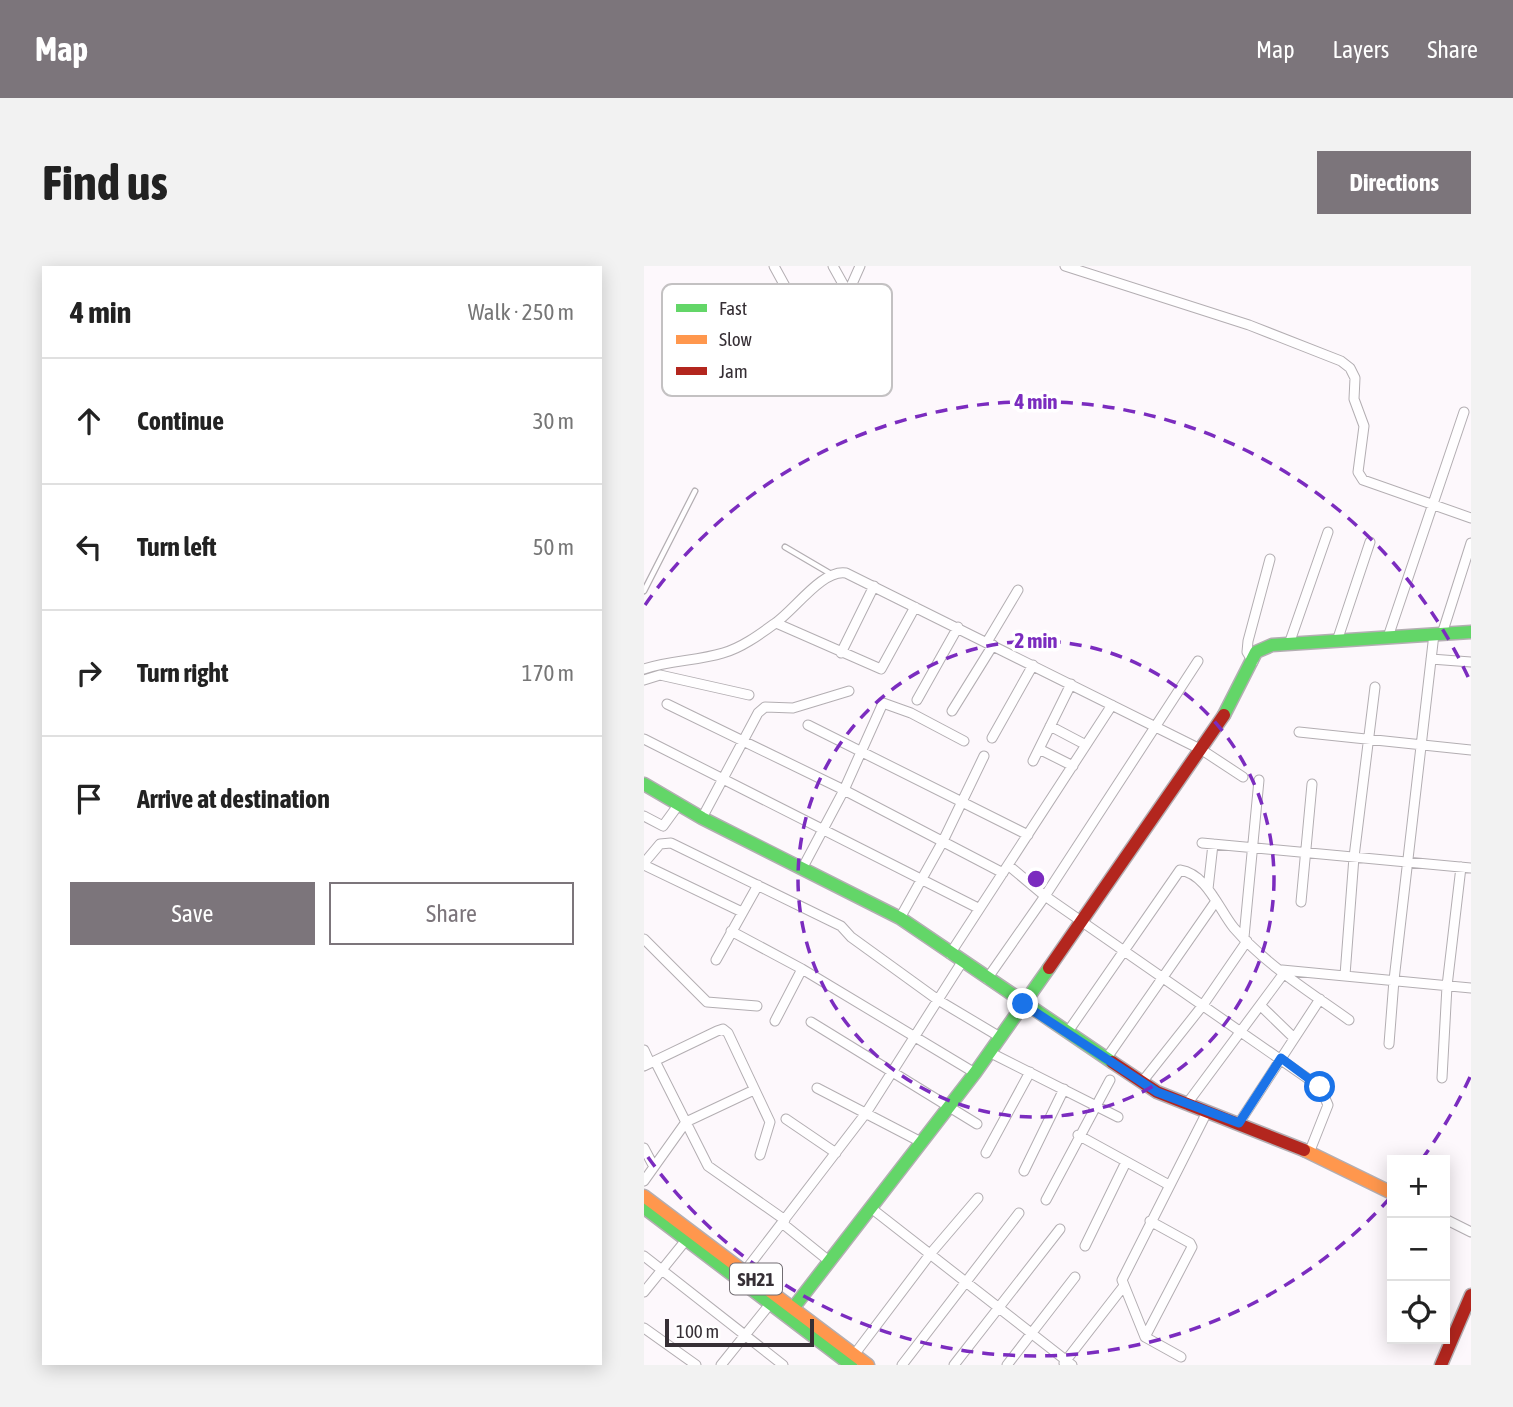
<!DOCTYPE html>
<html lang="en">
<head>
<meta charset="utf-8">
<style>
  :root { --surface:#fff; --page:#f2f2f2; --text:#222; --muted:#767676; --line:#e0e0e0; --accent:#7c757b }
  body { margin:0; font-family:"Asap Condensed",sans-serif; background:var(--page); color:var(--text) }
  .controls { position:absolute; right:21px; bottom:21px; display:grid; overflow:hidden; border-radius:0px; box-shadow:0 4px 18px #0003 }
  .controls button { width:63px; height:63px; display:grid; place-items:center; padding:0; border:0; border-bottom:2px solid var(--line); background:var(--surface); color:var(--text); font:35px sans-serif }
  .scale { position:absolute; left:21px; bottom:18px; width:149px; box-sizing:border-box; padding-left:7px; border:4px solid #362f35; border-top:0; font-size:19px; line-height:24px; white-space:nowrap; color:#362f35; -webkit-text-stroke:5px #fff; paint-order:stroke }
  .stop { position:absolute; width:21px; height:21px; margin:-16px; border:5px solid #1a73e8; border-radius:50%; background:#fff }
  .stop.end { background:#1a73e8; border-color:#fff; box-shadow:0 2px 7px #0008 }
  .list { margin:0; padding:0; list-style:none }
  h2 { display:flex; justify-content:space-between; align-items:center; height:91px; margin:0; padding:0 28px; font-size:30px }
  h2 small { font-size:23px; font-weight:400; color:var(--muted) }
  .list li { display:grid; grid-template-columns:46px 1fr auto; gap:21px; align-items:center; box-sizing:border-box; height:126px; padding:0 28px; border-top:2px solid var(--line) }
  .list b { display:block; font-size:26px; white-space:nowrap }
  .list em { font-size:23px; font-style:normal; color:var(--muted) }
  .actions { display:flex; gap:14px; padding:21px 28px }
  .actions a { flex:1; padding:16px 0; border:2px solid var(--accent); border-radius:0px; text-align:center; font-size:24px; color:var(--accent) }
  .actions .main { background:var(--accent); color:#fff }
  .icon { flex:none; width:38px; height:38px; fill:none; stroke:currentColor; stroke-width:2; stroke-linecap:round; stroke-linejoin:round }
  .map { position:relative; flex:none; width:827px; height:1099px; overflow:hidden; border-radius:0px }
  header { display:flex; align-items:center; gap:42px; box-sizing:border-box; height:98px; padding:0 35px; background:var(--accent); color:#fff }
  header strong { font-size:33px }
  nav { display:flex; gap:38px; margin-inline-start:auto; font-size:24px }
  .intro { display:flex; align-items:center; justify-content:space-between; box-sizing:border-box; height:168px; padding:0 42px }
  h1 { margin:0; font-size:49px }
  .button { padding:18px 32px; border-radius:0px; background:var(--accent); color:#fff; font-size:24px; font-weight:700 }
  main { display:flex; gap:42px; padding:0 42px }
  aside { flex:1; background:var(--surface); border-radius:0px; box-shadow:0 4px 18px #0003 }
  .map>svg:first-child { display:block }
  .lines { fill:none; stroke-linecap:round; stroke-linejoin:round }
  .lane-casing { stroke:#b3aeb2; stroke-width:7 }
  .street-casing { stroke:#b3aeb2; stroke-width:11 }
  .fast-casing { stroke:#b3aeb2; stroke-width:15 }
  .slow-casing { stroke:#b3aeb2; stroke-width:15 }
  .jam-casing { stroke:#b3aeb2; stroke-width:15 }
  .lane { stroke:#fffeff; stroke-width:4.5 }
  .street { stroke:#fffeff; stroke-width:9 }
  .fast { stroke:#63d668; stroke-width:12 }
  .slow { stroke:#ff974d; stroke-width:12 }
  .jam { stroke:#b3261e; stroke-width:12 }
  .route { stroke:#1a73e8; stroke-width:9 }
  .ring { fill:none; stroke:#7b2cbf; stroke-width:3.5; stroke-dasharray:12 9 }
  .labels { text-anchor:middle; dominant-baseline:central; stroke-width:7; stroke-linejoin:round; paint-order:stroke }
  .shield { fill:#fff; stroke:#726d72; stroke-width:2 }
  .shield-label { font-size:19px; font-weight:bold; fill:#362f35 }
  .key { fill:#fff; stroke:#c3c1c2; stroke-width:2 }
  .key-label { font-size:19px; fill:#362f35 }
  .centre { fill:#7b2cbf; stroke:#fff; stroke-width:3.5 }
  .ring-label { font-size:21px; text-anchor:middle; font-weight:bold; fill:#7b2cbf; stroke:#fff; stroke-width:7; stroke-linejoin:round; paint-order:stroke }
</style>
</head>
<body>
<header>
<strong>Map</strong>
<nav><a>Map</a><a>Layers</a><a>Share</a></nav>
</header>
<div class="intro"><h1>Find us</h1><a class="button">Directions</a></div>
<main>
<aside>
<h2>4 min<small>Walk · 250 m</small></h2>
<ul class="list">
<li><svg class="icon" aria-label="ahead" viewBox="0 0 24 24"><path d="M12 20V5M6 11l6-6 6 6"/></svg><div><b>Continue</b></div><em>30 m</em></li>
<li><svg class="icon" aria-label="left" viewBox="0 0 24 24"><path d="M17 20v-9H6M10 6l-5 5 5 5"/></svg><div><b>Turn left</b></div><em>50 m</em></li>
<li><svg class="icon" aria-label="right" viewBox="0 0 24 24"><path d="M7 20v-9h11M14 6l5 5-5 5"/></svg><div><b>Turn right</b></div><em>170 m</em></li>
<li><svg class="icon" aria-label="arrive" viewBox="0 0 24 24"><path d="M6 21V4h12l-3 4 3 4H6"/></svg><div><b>Arrive at destination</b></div></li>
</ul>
<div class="actions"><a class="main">Save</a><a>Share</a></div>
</aside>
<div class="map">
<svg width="827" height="1099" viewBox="0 0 827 1099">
  <rect width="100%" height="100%" fill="#fdf8fc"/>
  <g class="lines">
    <defs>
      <path id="lane" d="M141 281 187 308
        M0 325 51 225"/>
      <path id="street" d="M130 0 159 53 171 58 204 27 216 0
        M189 0 204 27
        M421 0 605 59 697 95 706 102 711 112 710 133 720 160 714 206 719 214 827 252
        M132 357 237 403 271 341
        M798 368 827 277
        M744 371 820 146
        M693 375 726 276
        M343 376 374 324
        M645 378 684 266
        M197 387 230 320
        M787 393 827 396
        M609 396 603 386 604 375 626 293
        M0 403C26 394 53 395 79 387 97 382 115 369 130 358 150 345 178 303 202 307L558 484 599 511
        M0 414 16 409 105 429
        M273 434 314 361
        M23 438 200 524 359 607
        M308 445 349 379
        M164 459 384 569
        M406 460 442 479
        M655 466 827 484
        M348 472 389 399
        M0 473 334 642
        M395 483 429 500
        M389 495 427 418
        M0 550 19 560 35 538
        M58 552 114 447 121 441 149 442 205 425
        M558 577 827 602
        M0 597 16 578 27 577 197 660 207 671 294 734 356 771
        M0 599 98 646
        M364 599 401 630 676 821 684 839 665 887
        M158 603 200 524 239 437 267 447 320 475
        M564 623 569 578
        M657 636 668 518
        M256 652 299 575 340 490
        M87 665 158 703 331 807
        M600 671 615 514
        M0 673 63 736 113 740
        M306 688 468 439
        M72 694 114 619
        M638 704 827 722
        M701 709 710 591 731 421
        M343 713 401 630 554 395
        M617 740 650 772
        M131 755 158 703
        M167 756 333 858
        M423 767 536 604C563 608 575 644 590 662 622 699 666 726 705 754
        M745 778 750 714 790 368
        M0 784 6 797
        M345 786 474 851
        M462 793 572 635
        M11 795 64 900 141 954
        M0 800 73 765 79 763 84 767 126 856 116 889
        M798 812 803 720 817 601
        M498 816 559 739 603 675
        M173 822 277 876
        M542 839 640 707
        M142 853 192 887
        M595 857 676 733
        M434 869 525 919
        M0 882 10 901
        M342 887 386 806
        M380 905 420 823
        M0 915 42 856 110 824
        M402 934 466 814
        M227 942 428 1099
        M801 953 827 966
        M138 957 185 995
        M441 980 482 896
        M0 990 139 1099
        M101 1005 222 847 318 696
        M0 1026 42 974
        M0 1062 52 1099
        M501 1071 548 981 546 977 506 955
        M210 1089 287 987 334 932
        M537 1091 501 1071 478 1014 563 846
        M420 1097 479 1021
        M77 1099 126 1038
        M258 1099 375 947
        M310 1099 416 963
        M363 1099 431 1011"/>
      <path id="fast" d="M580 449 612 386 628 379 827 366
        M0 518 58 552 256 652 468 796
        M2 943 207 1099
        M150 1041 331 807 405 702"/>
      <path id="slow" d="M660 884 748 927
        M0 930 224 1099"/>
      <path id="jam" d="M405 702 580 449
        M468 796 513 826 660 884
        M797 1099 827 1029"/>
    </defs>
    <use href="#lane" class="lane-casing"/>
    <use href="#street" class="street-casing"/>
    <use href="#fast" class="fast-casing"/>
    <use href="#slow" class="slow-casing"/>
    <use href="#jam" class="jam-casing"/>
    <use href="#lane" class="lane"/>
    <use href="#street" class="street"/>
    <use href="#fast" class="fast"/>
    <use href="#slow" class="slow"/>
    <use href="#jam" class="jam"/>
  </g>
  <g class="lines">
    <path class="route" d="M379 738 513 826 595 857 637 792 676 821"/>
  </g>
  <g class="ring">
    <circle cx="392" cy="613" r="238"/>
    <path d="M826 811A477 477 0 0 1 778 893M746 932A477 477 0 0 1 1 887M1 339A477 477 0 0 1 826 415"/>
  </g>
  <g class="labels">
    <rect class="shield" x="86" y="997.5" width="52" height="31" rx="5"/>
    <g class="shield-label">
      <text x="112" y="1013">SH21</text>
    </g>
  </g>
  <rect x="18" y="18" width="230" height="112" rx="10" class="key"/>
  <rect x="32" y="38" width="31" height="8" fill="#63d668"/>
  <rect x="32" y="69" width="31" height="9" fill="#ff974d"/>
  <rect x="32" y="101" width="31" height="8" fill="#b3261e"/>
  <g class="key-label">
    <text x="75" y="49">Fast</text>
    <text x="75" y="80">Slow</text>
    <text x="75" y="112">Jam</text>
  </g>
  <circle cx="392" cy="613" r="10" class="centre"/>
  <g class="ring-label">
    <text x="392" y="143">4 min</text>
    <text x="392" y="382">2 min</text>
  </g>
</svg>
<div class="controls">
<button>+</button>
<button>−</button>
<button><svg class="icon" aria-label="locate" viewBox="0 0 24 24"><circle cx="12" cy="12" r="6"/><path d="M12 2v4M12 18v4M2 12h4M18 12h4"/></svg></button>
</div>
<div class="scale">100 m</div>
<div class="stop" style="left:676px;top:821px"></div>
<div class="stop end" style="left:379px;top:738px"></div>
</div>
</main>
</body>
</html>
